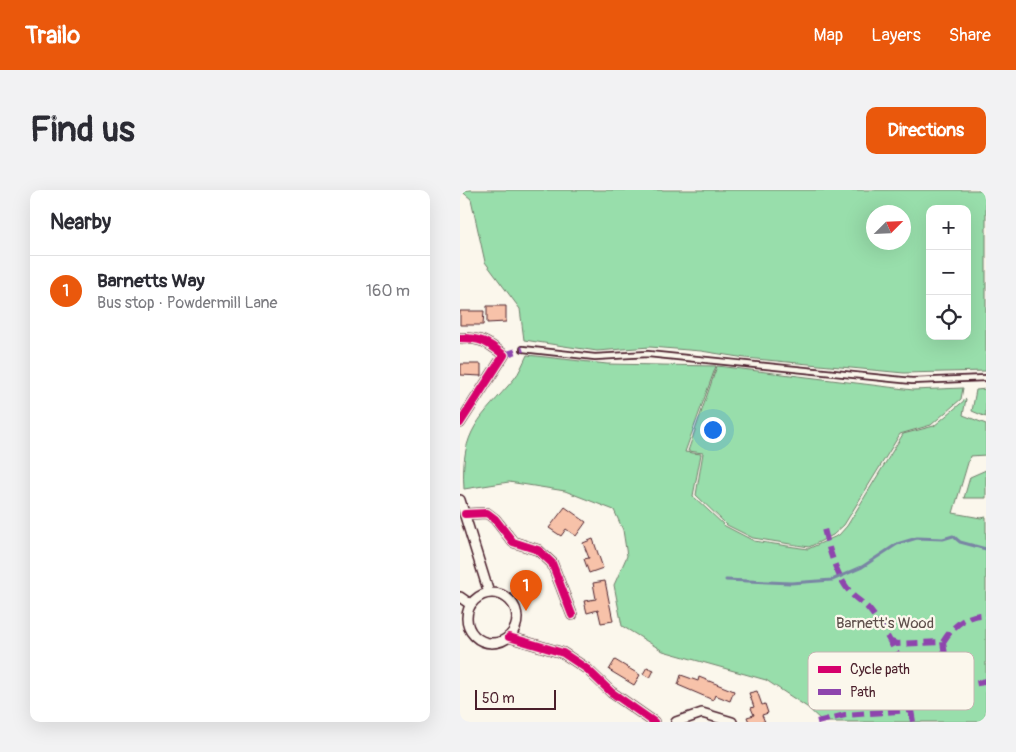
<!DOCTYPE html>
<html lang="en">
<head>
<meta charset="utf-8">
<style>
  :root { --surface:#fff; --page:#f2f2f3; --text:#2b2b33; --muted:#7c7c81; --line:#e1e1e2; --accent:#ea580c }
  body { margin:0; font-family:Pangolin,sans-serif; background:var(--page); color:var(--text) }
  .controls { position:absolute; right:15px; top:15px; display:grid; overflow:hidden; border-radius:10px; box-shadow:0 5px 20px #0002 }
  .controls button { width:45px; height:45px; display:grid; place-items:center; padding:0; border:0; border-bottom:1px solid var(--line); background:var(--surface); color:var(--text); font:25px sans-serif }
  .compass { position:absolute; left:406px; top:15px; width:45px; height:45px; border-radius:50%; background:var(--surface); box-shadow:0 5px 20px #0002; rotate:66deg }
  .scale { position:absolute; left:15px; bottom:12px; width:81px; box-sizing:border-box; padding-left:5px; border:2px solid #4a1f2b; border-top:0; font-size:14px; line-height:18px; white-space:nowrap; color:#4a1f2b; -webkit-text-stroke:4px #fbf7ec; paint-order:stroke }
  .you { position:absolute; left:252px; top:239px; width:18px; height:18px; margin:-12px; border:4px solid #fff; border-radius:50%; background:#1a73e8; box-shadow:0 0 0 8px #1a73e833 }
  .badge { display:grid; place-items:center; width:32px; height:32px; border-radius:50%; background:var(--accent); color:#fff; font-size:16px; font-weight:700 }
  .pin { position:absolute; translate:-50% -41px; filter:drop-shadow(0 1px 2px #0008) }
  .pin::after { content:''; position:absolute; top:26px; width:18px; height:15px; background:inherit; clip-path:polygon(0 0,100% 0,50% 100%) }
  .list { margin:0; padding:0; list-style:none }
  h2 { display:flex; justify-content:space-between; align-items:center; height:65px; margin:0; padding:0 20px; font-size:21px }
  h2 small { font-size:16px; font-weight:400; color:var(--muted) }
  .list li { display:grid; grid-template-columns:32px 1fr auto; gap:15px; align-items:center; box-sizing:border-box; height:70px; padding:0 20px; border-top:1px solid var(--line) }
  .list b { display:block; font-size:19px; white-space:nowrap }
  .list p { margin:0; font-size:16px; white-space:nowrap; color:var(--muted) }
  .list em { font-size:16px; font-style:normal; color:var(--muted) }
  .icon { flex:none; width:28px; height:28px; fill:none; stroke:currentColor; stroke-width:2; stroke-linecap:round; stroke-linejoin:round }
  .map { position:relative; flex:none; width:526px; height:532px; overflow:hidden; border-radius:10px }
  header { display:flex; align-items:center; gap:30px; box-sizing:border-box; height:70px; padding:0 25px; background:var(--accent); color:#fff }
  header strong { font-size:24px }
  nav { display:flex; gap:28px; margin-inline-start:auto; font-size:18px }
  .intro { display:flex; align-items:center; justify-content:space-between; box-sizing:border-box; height:120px; padding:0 30px }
  h1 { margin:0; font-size:35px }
  .button { padding:12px 22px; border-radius:10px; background:var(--accent); color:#fff; font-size:18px; font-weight:700 }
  main { display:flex; gap:30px; padding:0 30px }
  aside { flex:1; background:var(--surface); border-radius:10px; box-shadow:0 5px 20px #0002 }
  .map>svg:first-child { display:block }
  .green { fill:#98deab; stroke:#717e6b; fill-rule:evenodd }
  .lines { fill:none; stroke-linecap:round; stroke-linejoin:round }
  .stream { stroke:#7985a4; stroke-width:3 }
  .building { fill:#f7c2a9; stroke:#4a1f2b }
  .service-casing { stroke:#4a1f2b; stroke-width:8 }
  .minor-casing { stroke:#4a1f2b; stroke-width:12 }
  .service { stroke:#fbf7ec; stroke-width:4.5 }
  .minor { stroke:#fbf7ec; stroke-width:9 }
  .quiet { stroke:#8e44ad; stroke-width:6; stroke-dasharray:12 6; stroke-linecap:butt }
  .cycleway-casing { stroke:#fbf7ec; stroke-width:11 }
  .cycleway { stroke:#d6006c; stroke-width:8 }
  .labels { text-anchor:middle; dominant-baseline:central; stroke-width:4.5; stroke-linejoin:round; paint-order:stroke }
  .park-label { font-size:15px; fill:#5e4f4b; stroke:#fbf7ec }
  .key { fill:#fbf7ec; stroke:#c6b6b2; stroke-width:1 }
  .key-label { font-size:14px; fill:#4a1f2b }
</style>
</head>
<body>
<header>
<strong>Trailo</strong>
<nav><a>Map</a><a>Layers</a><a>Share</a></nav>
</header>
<div class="intro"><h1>Find us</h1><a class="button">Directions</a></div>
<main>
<aside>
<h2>Nearby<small></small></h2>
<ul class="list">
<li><span class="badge">1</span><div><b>Barnetts Way</b><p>Bus stop · Powdermill Lane</p></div><em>160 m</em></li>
</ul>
</aside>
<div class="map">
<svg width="526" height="532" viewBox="0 0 526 532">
  <rect width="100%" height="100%" fill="#fbf7ec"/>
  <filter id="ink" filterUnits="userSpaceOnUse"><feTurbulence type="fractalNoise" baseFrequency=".02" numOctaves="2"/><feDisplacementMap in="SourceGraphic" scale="10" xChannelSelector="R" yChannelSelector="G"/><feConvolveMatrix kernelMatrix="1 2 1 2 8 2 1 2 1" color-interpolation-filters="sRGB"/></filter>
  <g filter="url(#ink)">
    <path class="green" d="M0 0H526V181L444 183 285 168 241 161 190 157 137 161 64 150 60 119 25 72 11 9ZM470 19H507V146H470ZM443 22V52H413V22Z
      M67 165 147 174 256 176 225 262 241 264 233 306 265 336 294 351 348 359 379 345 387 336 443 244 474 236 506 209 503 225 526 234V265L510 266 493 323 521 328 526 327V532H363L347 517 306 490 203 461 162 436 154 395 167 366 163 340 154 320 105 301 49 292 4 299C0 239 21 228 54 189 60 182 63 173 67 165Z
      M257 176 453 200 503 198 501 209 471 235 440 244 384 335 373 345 349 357 293 348 267 335 236 305 243 263 228 261Z
      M526 199V227L512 221 516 200Z
      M526 280V308H504L510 287Z"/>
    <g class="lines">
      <path class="stream" d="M266 390 331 393 372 390 402 377 437 354 457 348 483 349 493 346 500 352 526 359"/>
    </g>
    <path class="building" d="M27 116H46V132L27 133Z
      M0 121H24L23 135H0Z
      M1 174H21V186L1 185Z
      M105 317 126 332 116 346 106 339 101 346 89 338Z
      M133 349 143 378 129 383 124 369 129 368 123 353Z
      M145 391 153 431 141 433 138 420 127 423 124 411 136 409 133 393Z
      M155 470 180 485 174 495 149 480Z
      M187 477 194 480 190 488 183 484Z
      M221 485 238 491 239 487 274 501 270 511 255 505 253 510 218 495Z
      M297 501 302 515 305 514 308 523 302 525 305 532H289L287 527 294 525 291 518 294 517 289 503Z"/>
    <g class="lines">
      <defs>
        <path id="service" d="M63 159 135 167 188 164 452 191 526 188"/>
        <path id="minor" d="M0 148C22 148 27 152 44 165L0 233
          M0 310 29 403
          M5 324 27 323 35 329 53 352 78 360 92 373 112 425
          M7 428a25 25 0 1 1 50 0a25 25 0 1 1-50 0Z
          M0 407 10 414
          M49 447 103 463 127 479 151 502 194 532
          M216 532 242 523 272 532"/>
      </defs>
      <use href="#service" class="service-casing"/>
      <use href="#minor" class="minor-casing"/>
      <use href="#service" class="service"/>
      <use href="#minor" class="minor"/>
      <path class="quiet" d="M44 165 63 159
        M429 451 437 454 483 452 487 477 482 488 460 492 448 487
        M483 452C493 436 506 424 526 425
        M482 488C497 497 509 496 526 491
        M451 520 453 532
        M357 532 385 525 451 520C452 509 451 497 447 487 441 469 420 431 407 417 402 412 394 408 390 402 376 385 369 359 364 339"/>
      <defs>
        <path id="cycleway" d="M0 148C22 148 27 152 44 165L0 233
          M5 324 27 323 35 329 53 352 78 360 92 373 112 425
          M49 447 103 463 127 479 151 502 194 532"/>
      </defs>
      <use href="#cycleway" class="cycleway-casing"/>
      <use href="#cycleway" class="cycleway"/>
    </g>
  </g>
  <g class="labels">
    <g class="park-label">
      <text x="425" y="433">Barnett's Wood</text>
    </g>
  </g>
  <rect x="348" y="462" width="166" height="58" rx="8" class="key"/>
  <rect x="358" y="476" width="23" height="7" fill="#d6006c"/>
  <rect x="358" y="499" width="23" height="6" fill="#8e44ad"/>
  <g class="key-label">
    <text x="390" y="484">Cycle path</text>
    <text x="390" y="507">Path</text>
  </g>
</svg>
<div class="controls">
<button>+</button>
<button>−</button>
<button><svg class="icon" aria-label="locate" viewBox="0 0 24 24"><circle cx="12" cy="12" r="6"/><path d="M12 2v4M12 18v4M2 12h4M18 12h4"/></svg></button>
</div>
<svg class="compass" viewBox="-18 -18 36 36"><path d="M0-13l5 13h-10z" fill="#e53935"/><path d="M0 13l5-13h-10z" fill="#7c7c81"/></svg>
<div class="scale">50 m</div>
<div class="you"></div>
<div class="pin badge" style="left:66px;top:421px">1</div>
</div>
</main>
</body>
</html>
